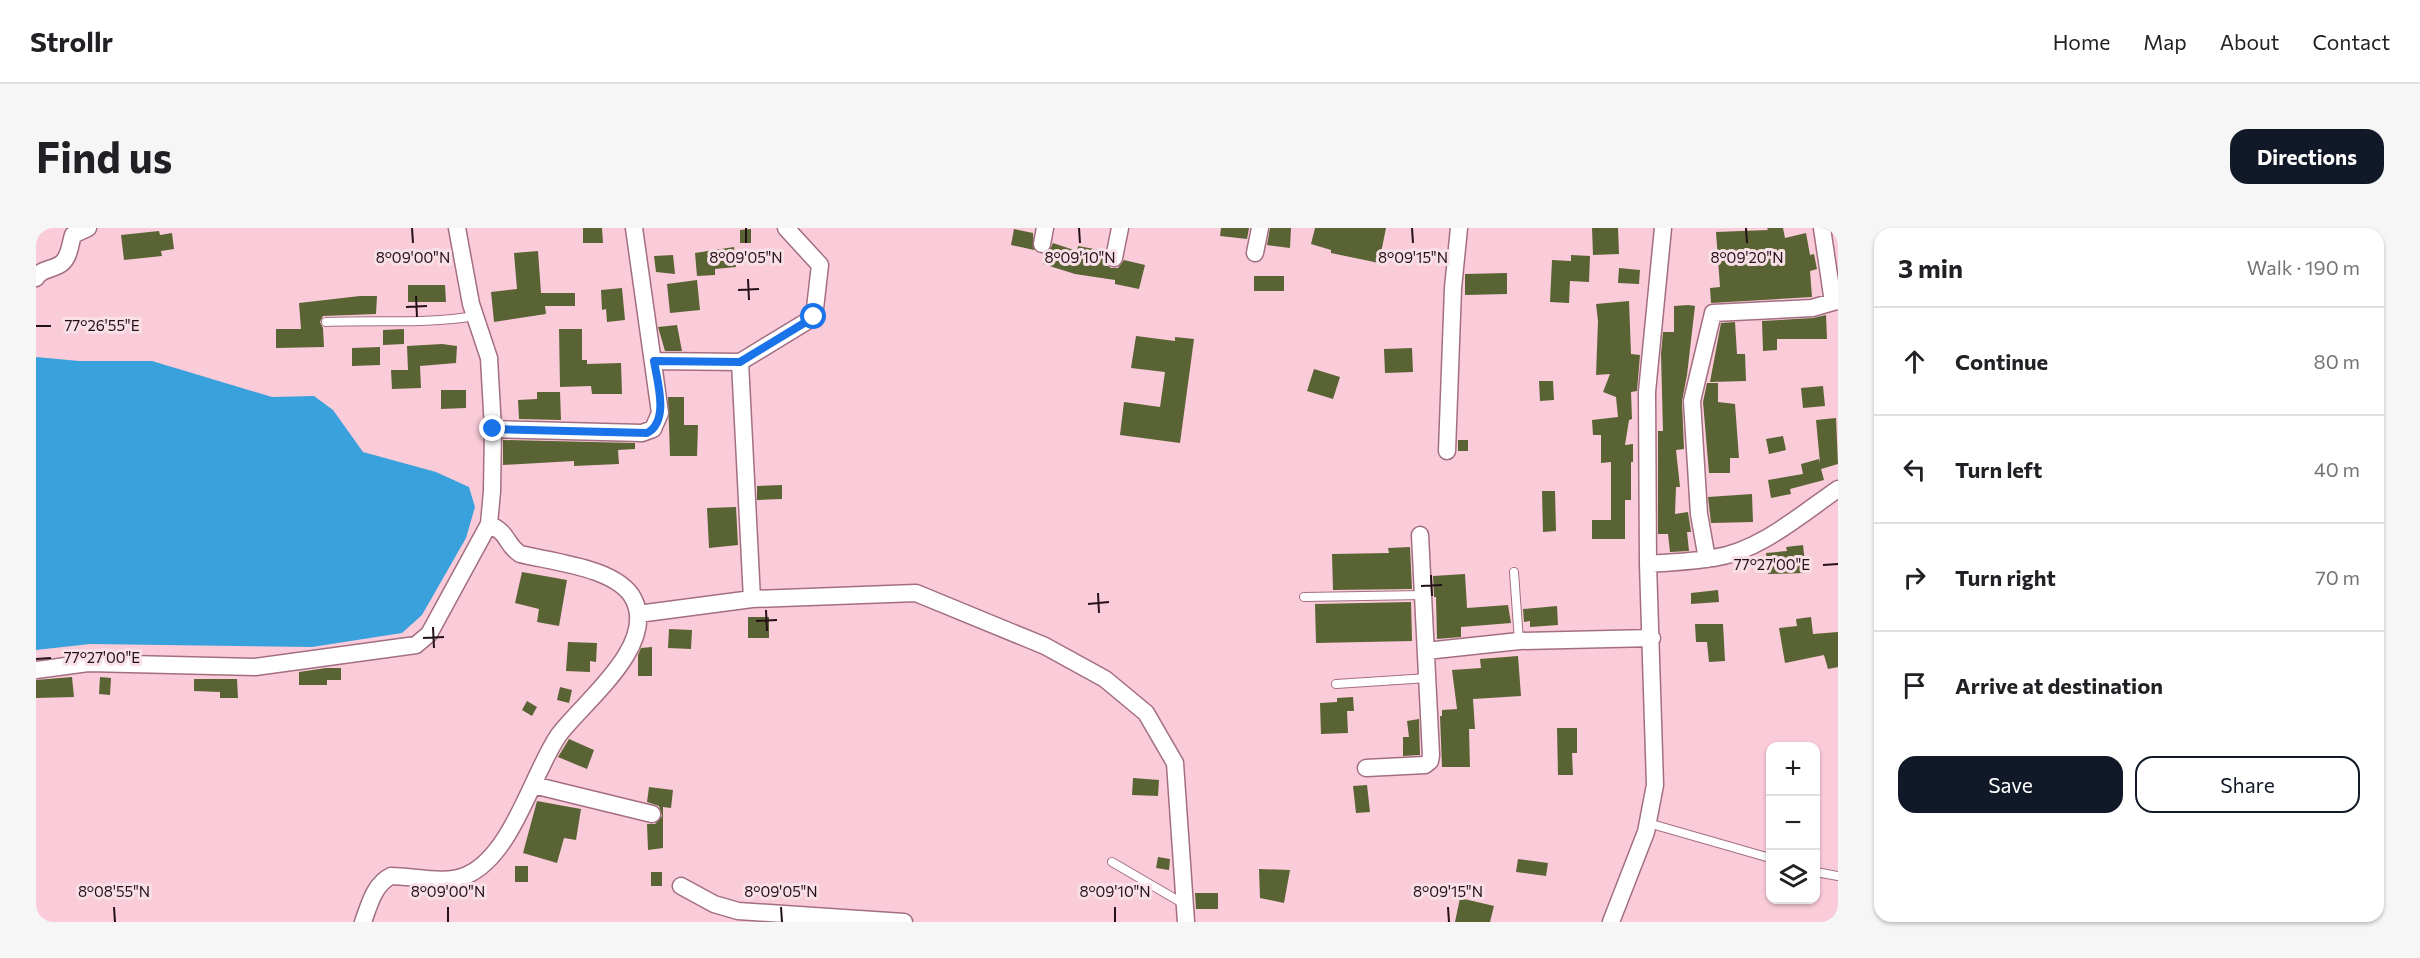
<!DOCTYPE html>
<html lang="en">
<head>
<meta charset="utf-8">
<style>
  :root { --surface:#fff; --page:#f6f6f6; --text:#202124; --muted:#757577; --line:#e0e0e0; --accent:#111827 }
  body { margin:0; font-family:Commissioner,sans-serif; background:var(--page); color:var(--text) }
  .controls { position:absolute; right:18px; bottom:18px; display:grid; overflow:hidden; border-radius:12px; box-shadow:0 2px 4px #0004 }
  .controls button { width:54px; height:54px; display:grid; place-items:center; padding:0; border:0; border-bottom:2px solid var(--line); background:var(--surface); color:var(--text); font:30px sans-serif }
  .stop { position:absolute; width:18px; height:18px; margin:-14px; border:4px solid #1a73e8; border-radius:50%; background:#fff }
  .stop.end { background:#1a73e8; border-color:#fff; box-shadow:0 2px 6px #0008 }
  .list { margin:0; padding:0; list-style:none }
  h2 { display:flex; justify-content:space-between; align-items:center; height:78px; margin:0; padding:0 24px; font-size:26px }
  h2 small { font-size:20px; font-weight:400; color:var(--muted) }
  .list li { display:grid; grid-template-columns:39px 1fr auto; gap:18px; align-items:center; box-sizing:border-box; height:108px; padding:0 24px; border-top:2px solid var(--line) }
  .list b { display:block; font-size:22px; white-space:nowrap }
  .list em { font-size:20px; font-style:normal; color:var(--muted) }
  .actions { display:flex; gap:12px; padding:18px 24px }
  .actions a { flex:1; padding:14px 0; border:2px solid var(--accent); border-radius:18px; text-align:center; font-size:21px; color:var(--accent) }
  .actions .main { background:var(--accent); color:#fff }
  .icon { flex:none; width:33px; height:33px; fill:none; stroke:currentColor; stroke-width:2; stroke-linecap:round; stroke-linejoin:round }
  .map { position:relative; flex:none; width:1802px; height:694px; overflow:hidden; border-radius:18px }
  header { display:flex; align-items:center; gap:36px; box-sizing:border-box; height:84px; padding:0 30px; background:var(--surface); border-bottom:2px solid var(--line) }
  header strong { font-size:28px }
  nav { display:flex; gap:33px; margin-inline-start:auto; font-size:21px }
  .intro { display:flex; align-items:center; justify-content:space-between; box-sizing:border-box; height:144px; padding:0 36px }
  h1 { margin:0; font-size:42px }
  .button { padding:15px 27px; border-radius:18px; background:var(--accent); color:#fff; font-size:21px; font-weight:700 }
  main { display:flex; gap:36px; padding:0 36px }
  aside { flex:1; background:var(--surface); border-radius:18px; box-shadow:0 2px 4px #0004 }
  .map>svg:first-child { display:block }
  .water { fill:#39a1dc }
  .building { fill:#5a6334 }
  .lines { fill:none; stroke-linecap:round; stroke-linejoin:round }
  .service-casing { stroke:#a36f80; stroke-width:10 }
  .minor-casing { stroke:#a36f80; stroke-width:19 }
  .service { stroke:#fff; stroke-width:8 }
  .minor { stroke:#fff; stroke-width:16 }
  .route { stroke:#1a73e8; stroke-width:8 }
  .ticks { fill:none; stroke:#241017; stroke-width:2 }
  .ticks-label { font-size:15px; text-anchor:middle; fill:#241017; stroke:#f8e0e6; stroke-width:6; stroke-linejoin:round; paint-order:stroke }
</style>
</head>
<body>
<header>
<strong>Strollr</strong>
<nav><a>Home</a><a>Map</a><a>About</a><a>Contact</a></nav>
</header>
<div class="intro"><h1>Find us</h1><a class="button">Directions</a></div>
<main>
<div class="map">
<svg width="1802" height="694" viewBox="0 0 1802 694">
  <rect width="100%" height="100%" fill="#facbd9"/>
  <path class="water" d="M0 129 43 133H116L236 169 278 168 297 182 327 224 400 244 433 259 439 279 430 310 386 387 366 405 276 419 54 416 0 422Z"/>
  <path class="building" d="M547 0H566L567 15H547Z
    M1185 0H1213L1211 11 1184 8Z
    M1234 0H1255L1254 20 1231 17Z
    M1279 0H1350L1343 35 1295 25V22L1275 16Z
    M1556 0H1582L1583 26 1557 27Z
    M1731 0H1747L1749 10 1770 5 1774 27 1778 26 1781 41 1774 43 1776 69 1675 75 1674 60 1684 59 1680 4 1732 2Z
    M715 1V15H704V2Z
    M978 1 997 5 998 22 975 17Z
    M123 3 124 7 136 5 138 21 125 23 126 28 88 32 85 7Z
    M1017 15 1041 23 1042 18 1069 23 1068 34 1075 40H1082L1088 32 1109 37 1103 61 1079 56V52L1039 46 1007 36Z
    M698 19 700 39 679 41V47L661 48 659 25Z
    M502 23 505 65H539V78H509L510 86 458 94 455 64 481 61 478 25Z
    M637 27 639 46 620 44 618 28Z
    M1535 27 1554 28 1553 54 1534 53 1533 75 1514 74 1516 32 1535 33Z
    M1583 40 1604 42 1603 56 1582 55Z
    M1471 45V66L1429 67V46Z
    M1218 48H1248V63H1218Z
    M661 52 664 82 634 85 631 56Z
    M372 57H409L410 74H372Z
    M586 60 589 92 571 94 570 81 566 82 565 62Z
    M324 68H341L340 86 287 88 284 94 287 100 288 119 240 120V101H265L263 75Z
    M1593 73 1595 126 1604 127 1601 163 1595 164 1596 191 1593 192 1589 217 1597 216V234H1595V272H1589V311H1556V292H1575V234L1565 235V207H1557L1556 192 1582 189 1580 169 1567 164 1574 146 1560 147 1562 93 1560 76Z
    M1652 77 1659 78 1651 147 1646 173 1648 221 1640 222 1644 259H1640L1639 286 1652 284 1655 304H1651L1653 323 1634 324 1632 306H1622V203H1627L1625 126 1627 104H1638V78Z
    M1790 87 1791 111H1741V122L1727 123 1726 93 1777 90Z
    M1699 94 1701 126H1709L1710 153 1674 154 1685 95Z
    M641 97 646 123H629L622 99Z
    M368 101V116L347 117V102Z
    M523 101H546V132H551V136L585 135 586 166H556L555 158 524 159Z
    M1100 108 1139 113V109L1158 111 1144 215 1084 207 1088 174 1124 179 1129 144 1095 140Z
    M406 116 421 118 420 135 384 138 385 160 356 161 355 142H372L371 118Z
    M344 119V137L316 138V120Z
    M1376 120 1377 144 1349 145 1348 121Z
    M1278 141 1304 149 1297 171 1271 163Z
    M1503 153H1517L1518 172 1504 173Z
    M1671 155H1682V174L1699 176 1703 230H1694V245H1673L1667 174Z
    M1787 158 1789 178 1767 180 1765 160Z
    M405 162H430V180L405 181Z
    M501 164H524L525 192 483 191 482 172 501 171Z
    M632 169H648V197H662L661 228H634Z
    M1800 190 1802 236 1785 241 1788 252 1754 261 1755 266 1735 270 1732 252 1767 246 1765 236 1783 231 1784 235 1780 192Z
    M1747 208 1750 222 1733 226 1730 211Z
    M467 212 599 215V221L582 222 583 236 538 238V233L467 237Z
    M1422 212H1432V223H1422Z
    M746 257V271L721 272V258Z
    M1506 263H1519L1520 303 1507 304Z
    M1716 266 1717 294 1675 295 1672 269Z
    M700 279 702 317 673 320 671 280Z
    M1767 317 1770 345 1732 346 1730 325 1751 323 1750 319Z
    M1374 319 1376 361 1297 362 1296 326 1353 325 1352 320Z
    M486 344 531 352 523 398 501 394 503 381 479 375Z
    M1429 346 1431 380 1472 377 1475 395 1425 399V409L1401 411 1400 369H1398L1397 348Z
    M1682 362 1683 374 1655 376V365Z
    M1375 374 1376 413 1280 415 1279 376Z
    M1521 378 1522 397 1494 399V393L1488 394 1487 381Z
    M712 389H733V410H712Z
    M1775 389 1777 406 1802 404V439L1792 441 1788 427 1749 435 1743 400 1761 398 1760 391Z
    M1659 396H1687L1689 433 1673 434 1671 414H1660Z
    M633 401 656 402 655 421 632 420Z
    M532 414 561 415 560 434 554 433V444L530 443Z
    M616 419V448H602V427L605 420Z
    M1482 428 1485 468 1437 471 1439 501H1433L1434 539H1406L1404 488H1406V482L1421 481 1416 442 1445 440 1444 431Z
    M290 440H305V452H291V457H263V444Z
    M36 449 38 469 0 470V452Z
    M64 449 75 450 74 467 63 466Z
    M158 451H201L202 470H184V464L158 463Z
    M524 459 536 462 533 475 521 472Z
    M1317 469 1318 483H1311L1312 505 1285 506 1284 475 1301 474V470Z
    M491 473 501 479 496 488 486 482Z
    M1383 491 1384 527 1367 528V509H1373L1371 493Z
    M1521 500H1541V525H1536L1537 547H1522Z
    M533 511 558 522 551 541 522 529Z
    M1097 550 1123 552 1122 568 1096 567Z
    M1331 557 1334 584 1320 585 1317 558Z
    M613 559 637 562 635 580 627 579V620L612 622 611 596H619L626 588 623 578 611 574Z
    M501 573 545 581 540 612 528 610 521 635 487 625Z
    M1122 629 1134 631 1133 642 1120 640Z
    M1482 631 1512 635 1510 648 1480 644Z
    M479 638H492V654H479Z
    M1223 641 1254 642 1248 675 1224 670Z
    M615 644H626V658H615Z
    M1159 665H1182V681H1160Z
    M1424 670 1458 678 1454 694H1419Z"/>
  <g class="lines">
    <defs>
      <path id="service" d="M290 94C339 92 392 96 439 88
        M1478 344 1483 413
        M1268 369 1387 367
        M1300 456 1392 450
        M1612 595 1734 630
        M1076 634 1148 676
        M1780 644 1802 648"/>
      <path id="minor" d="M1786 0 1797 74 1802 73
        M1006 16 1009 0
        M1219 25 1224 0
        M1078 30 1084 0
        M0 50C5 40 18 42 26 35 34 28 34 16 37 7L52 0
        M618 133 704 134 778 89 784 37 750 0
        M704 134 716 371
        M457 201 606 205 617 201 624 185 598 0
        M1411 223 1417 60 1423 0
        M1671 331 1663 286 1656 173 1677 85 1776 80 1797 74
        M1612 336C1634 334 1656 334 1677 330 1724 323 1764 287 1802 261
        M602 386 716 371 880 365 1009 418 1069 451 1110 485 1139 535 1150 694
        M1390 423 1483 413 1616 410
        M0 442 52 435 219 439 380 417 393 406 453 296 456 263 457 201 453 130 435 76 421 0
        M1330 540 1389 537 1394 533 1395 527 1384 307
        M497 557 616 586
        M645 658 678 676 702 683 868 694
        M327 694C333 678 338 656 355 648 377 648 410 657 431 647 476 627 496 547 522 508 545 476 621 419 598 372 583 340 517 334 484 326 468 315 475 307 453 296
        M1575 694 1610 604 1619 557 1612 336 1611 164 1627 0"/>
    </defs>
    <use href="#service" class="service-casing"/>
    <use href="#minor" class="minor-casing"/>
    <use href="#service" class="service"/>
    <use href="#minor" class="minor"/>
  </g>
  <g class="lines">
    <path class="route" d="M457 201 611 205C634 193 621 153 618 133L704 134 778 89"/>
  </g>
  <path class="ticks" d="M376 0 377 15M710 0V15M1043 0 1044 15M1376 0 1377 15M1710 0 1711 15M712 51 713 72M702 62 723 61M380 68 381 89M370 79 391 78M0 98H15M1787 337 1802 336M1395 347 1396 368M1385 358 1406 357M1062 365 1063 385M1052 376 1073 374M730 382 731 403M720 393 741 392M397 399 398 420M387 410 408 409M0 431 15 430M78 679 79 694M412 679V694M745 679 746 694M1079 679V694M1412 679 1413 694"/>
  <g class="ticks-label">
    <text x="377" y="35">8°09'00"N</text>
    <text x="710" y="35">8°09'05"N</text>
    <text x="1044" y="35">8°09'10"N</text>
    <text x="1377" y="35">8°09'15"N</text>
    <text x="1711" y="35">8°09'20"N</text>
    <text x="66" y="103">77°26'55"E</text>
    <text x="1736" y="342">77°27'00"E</text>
    <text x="66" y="435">77°27'00"E</text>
    <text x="78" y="669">8°08'55"N</text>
    <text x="412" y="669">8°09'00"N</text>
    <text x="745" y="669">8°09'05"N</text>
    <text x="1079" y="669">8°09'10"N</text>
    <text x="1412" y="669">8°09'15"N</text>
  </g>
</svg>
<div class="controls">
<button>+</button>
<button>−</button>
<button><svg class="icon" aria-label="layers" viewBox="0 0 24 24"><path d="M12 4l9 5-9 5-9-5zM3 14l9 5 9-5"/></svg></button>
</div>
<div class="stop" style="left:778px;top:89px"></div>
<div class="stop end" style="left:457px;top:201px"></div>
</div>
<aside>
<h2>3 min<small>Walk · 190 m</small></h2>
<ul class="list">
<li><svg class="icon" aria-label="ahead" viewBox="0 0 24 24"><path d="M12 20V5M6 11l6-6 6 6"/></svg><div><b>Continue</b></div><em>80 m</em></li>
<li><svg class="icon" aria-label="left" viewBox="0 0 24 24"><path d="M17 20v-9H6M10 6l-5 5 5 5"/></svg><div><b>Turn left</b></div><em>40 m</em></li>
<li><svg class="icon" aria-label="right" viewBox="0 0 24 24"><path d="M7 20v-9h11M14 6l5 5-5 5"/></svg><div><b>Turn right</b></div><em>70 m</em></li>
<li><svg class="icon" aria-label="arrive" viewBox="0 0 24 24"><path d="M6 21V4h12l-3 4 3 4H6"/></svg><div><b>Arrive at destination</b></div></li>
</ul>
<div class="actions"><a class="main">Save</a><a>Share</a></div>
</aside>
</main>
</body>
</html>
